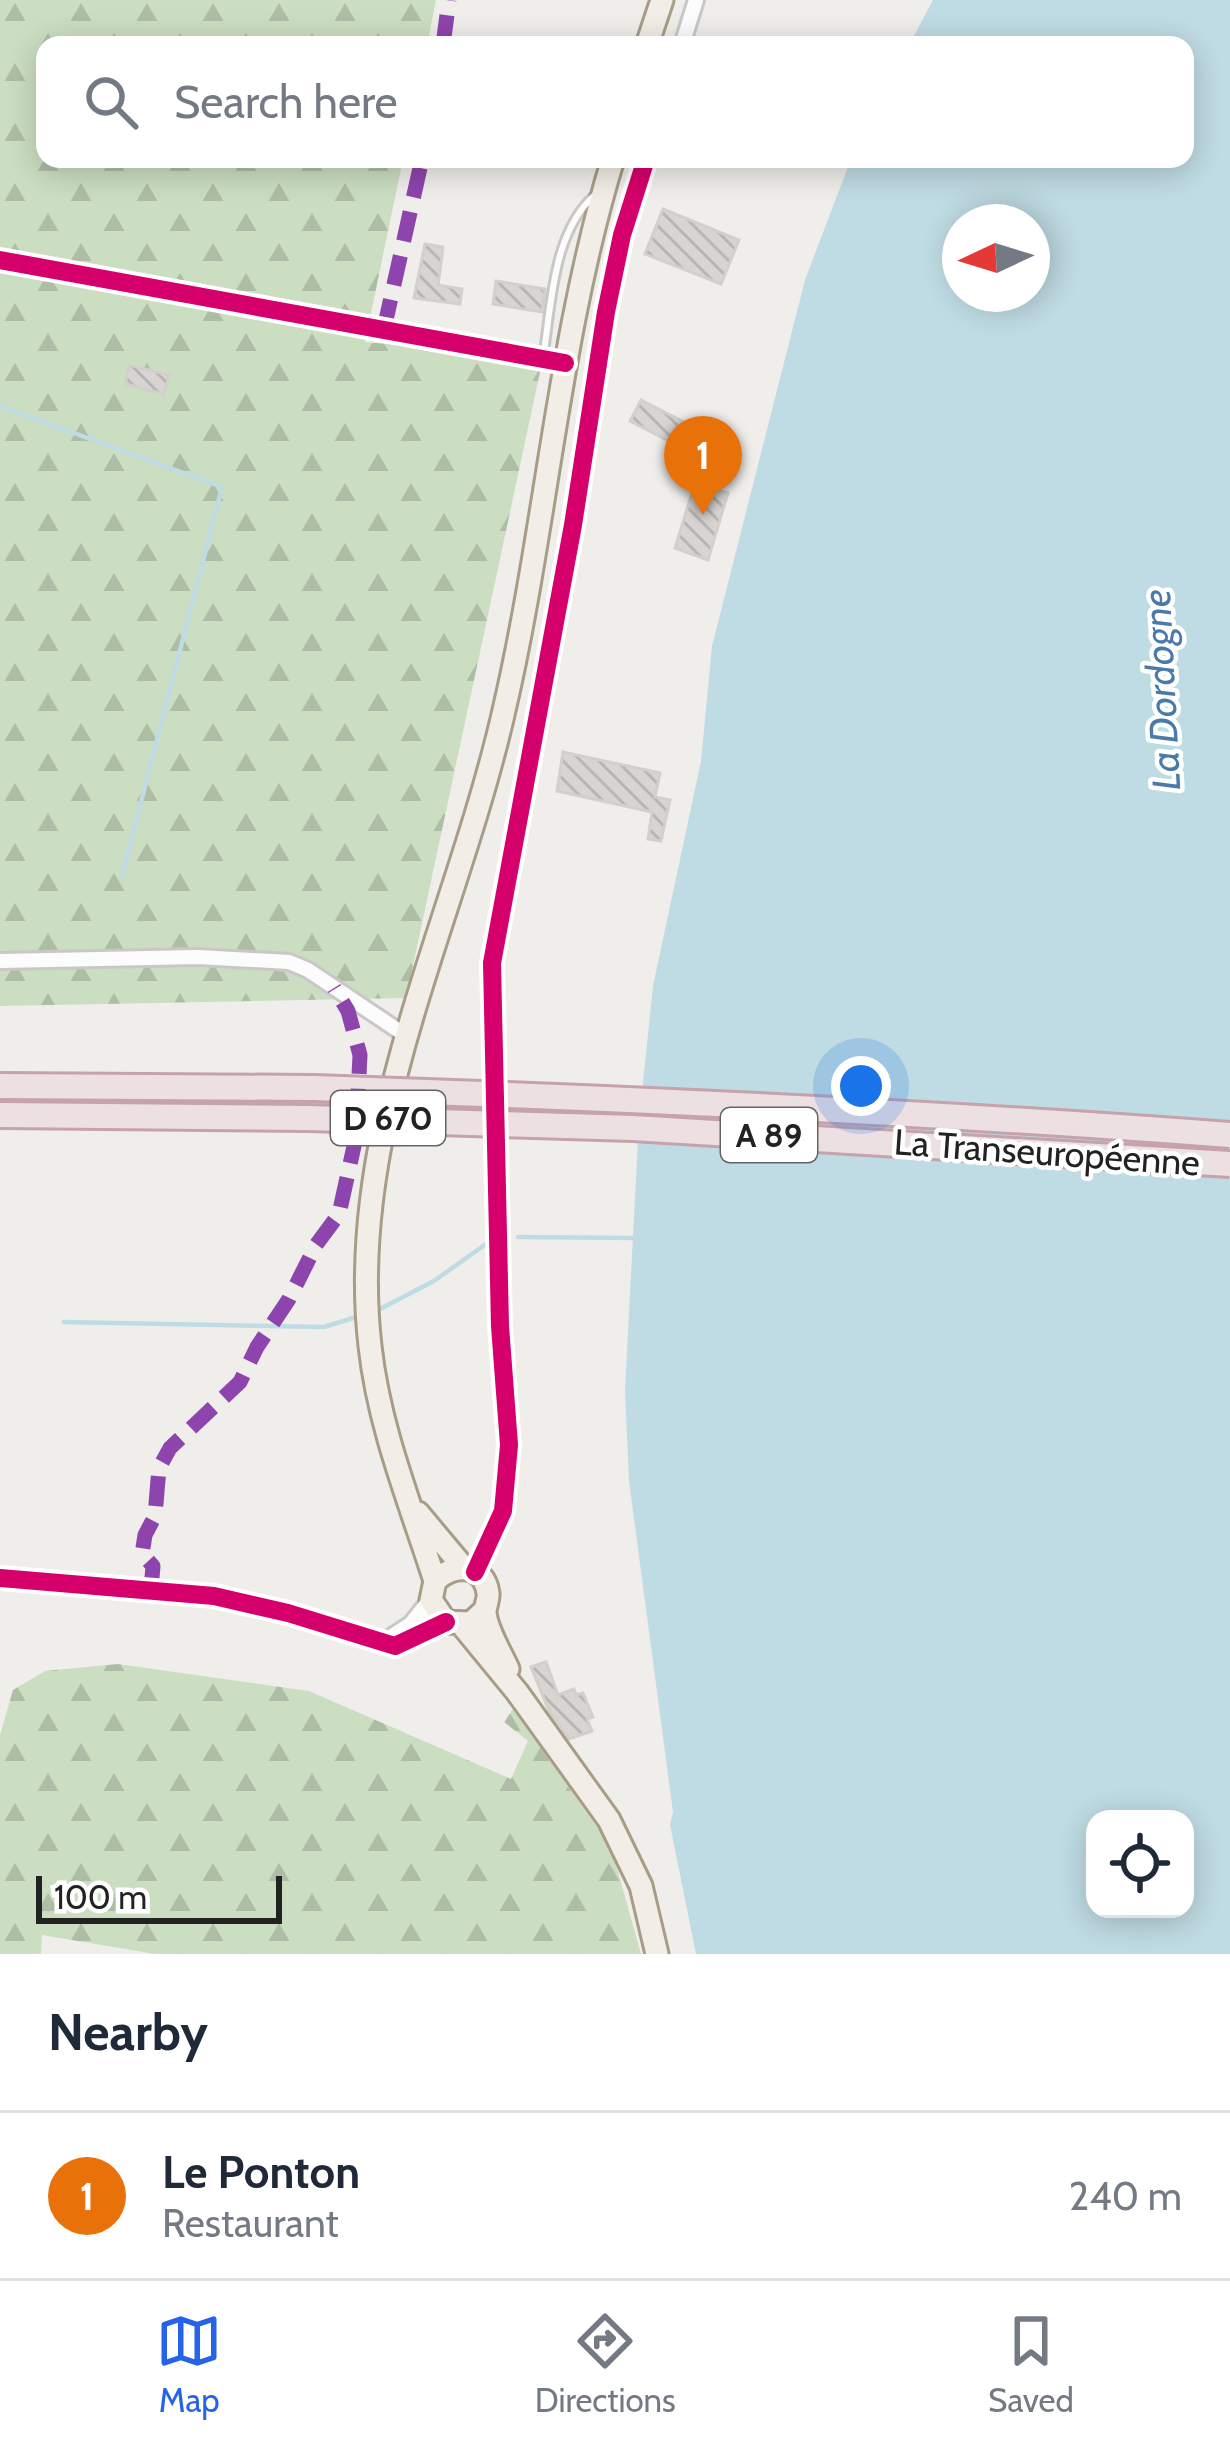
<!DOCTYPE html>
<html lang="en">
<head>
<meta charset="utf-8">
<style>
  :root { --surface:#fff; --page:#f6f6f7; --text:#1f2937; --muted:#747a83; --line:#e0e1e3; --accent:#2563eb }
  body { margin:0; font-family:Cabin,sans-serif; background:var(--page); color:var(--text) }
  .controls { position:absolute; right:36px; bottom:36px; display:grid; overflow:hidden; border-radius:24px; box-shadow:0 6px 30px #0003 }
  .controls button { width:108px; height:108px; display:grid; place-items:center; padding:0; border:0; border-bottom:3px solid var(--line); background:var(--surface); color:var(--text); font:60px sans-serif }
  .compass { position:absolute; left:942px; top:204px; width:108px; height:108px; border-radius:50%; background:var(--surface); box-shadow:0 6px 30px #0003; rotate:266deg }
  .scale { position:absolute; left:36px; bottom:30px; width:246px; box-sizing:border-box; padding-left:12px; border:6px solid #222; border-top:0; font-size:33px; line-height:42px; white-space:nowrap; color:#222; -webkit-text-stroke:9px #fff; paint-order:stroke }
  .you { position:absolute; left:861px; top:1086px; width:42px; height:42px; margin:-30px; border:9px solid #fff; border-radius:50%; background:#1a73e8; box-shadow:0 0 0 18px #1a73e833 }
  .badge { display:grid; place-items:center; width:78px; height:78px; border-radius:50%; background:var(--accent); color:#fff; font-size:39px; font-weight:700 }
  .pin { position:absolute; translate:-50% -99px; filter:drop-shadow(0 3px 6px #0008) }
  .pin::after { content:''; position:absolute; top:63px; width:42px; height:36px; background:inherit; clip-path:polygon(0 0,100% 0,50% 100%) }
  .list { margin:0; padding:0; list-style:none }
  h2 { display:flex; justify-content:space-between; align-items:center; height:156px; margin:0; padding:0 48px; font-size:51px }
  h2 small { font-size:39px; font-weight:400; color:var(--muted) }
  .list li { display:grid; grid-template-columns:78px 1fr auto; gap:36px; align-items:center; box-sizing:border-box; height:168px; padding:0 48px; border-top:3px solid var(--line) }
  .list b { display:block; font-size:45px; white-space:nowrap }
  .list p { margin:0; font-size:39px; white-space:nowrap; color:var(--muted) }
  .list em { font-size:39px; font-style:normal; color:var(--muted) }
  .icon { flex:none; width:66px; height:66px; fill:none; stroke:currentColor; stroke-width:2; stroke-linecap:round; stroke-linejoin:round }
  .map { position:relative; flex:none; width:1230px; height:1954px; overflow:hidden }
  .search { position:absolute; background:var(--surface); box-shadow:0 6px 30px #0003; left:36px; right:36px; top:36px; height:132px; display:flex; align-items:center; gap:30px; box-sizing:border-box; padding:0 42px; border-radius:24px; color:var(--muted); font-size:45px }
  .sheet { height:324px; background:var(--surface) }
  nav { display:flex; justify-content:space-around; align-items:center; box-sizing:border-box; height:168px; border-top:3px solid var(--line); background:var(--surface); font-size:33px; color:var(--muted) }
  nav a { display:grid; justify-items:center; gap:6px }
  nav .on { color:var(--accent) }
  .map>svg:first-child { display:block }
  .forest { fill:url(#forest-firs) }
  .water { fill:#bfdbe3; fill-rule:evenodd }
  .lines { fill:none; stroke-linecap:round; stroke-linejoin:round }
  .stream { stroke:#bfdbe3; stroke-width:4.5 }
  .building { fill:url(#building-back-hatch); stroke:#d3d0cc; stroke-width:3 }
  .service-casing { stroke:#c9c8c7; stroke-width:12 }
  .minor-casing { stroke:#c9c8c7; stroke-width:20 }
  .tertiary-casing { stroke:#c9c8c7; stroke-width:22 }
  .primary-casing { stroke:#a79c86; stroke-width:27 }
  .motorway-casing { stroke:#c5a2ac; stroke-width:30 }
  .service { stroke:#fdfcfc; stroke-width:6 }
  .minor { stroke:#fdfcfc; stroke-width:14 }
  .tertiary { stroke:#fdfcfc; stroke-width:16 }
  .primary { stroke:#f3ede7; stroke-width:21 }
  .motorway { stroke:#ece0e2; stroke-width:24 }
  .motorway-bridge-casing { stroke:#c5a2ac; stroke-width:30; stroke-linecap:butt }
  .motorway-bridge { stroke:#ece0e2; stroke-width:24 }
  .quiet { stroke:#8e44ad; stroke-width:15; stroke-dasharray:30 15; stroke-linecap:butt }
  .cycleway-casing { stroke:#fff; stroke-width:26 }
  .cycleway { stroke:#d6006c; stroke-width:18 }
  .labels { text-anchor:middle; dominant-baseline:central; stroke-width:9; stroke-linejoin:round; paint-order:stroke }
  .shield { fill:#fff; stroke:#646464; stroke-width:3 }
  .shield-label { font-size:33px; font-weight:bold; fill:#222 }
  .street-label { font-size:36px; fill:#222; stroke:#fff }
  .water-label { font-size:39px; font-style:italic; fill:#4a7aab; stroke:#fff }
</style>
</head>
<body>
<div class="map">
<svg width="1230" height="1954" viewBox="0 0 1230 1954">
  <defs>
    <pattern id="forest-firs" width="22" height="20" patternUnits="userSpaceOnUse" patternTransform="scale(3)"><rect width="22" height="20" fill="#cbdec1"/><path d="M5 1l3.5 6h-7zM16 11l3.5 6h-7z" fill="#aebea6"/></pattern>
    <pattern id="building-back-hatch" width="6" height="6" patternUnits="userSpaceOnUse" patternTransform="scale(3)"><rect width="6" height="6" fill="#d7d4d2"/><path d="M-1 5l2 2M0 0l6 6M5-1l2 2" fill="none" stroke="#b8b6b4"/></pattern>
  </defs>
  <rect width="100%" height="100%" fill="#f0eeeb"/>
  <path class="forest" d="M0 0H436L427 45H45V159H403L365 342 543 358 406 998 0 1006Z
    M118 1664 309 1691 511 1779 528 1741 504 1722 513 1709 611 1847 641 1954H155L42 1935 41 1954H0V1735L13 1690 45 1671Z"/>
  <path class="water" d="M933 0H1230V1954H696L670 1825 673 1812 629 1481 625 1390 639 1121 653 986 701 761 712 646 805 280 851 159H1185V45H909ZM960 222H1032V294H960ZM1095 1819H1185V1909H1095Z"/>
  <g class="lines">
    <path class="stream" d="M0 406 222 487 122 876
      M518 1237 632 1238
      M374 1312 434 1281 486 1244
      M64 1322 324 1327 363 1315"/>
  </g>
  <path class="building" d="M663 209 739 240 721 284 645 254Z
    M425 244 443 247 438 285 462 289 460 304 414 298Z
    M496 281 545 289 542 312 493 304Z
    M129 365 169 375 164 394 125 384Z
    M641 400 713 437 702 458 630 421Z
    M695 483 728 493 708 560 675 548Z
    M563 752 660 773 655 797 670 800 661 841 648 839 652 812 557 791Z
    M546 1662 558 1695 574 1689 576 1695 583 1693 593 1717 587 1719 592 1731 569 1739 549 1711 531 1667Z"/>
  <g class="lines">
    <defs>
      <path id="service" d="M543 358C552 303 552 231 597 193"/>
      <path id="minor" d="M682 45 696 0
        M0 260 565 363
        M0 961 198 957 289 962 308 970 408 1037
        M475 1572 503 1511 509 1445 500 1326 492 963 573 525 606 312 622 235 646 159"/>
      <path id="tertiary" d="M0 1578 214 1596 288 1613 395 1646 446 1622
        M383 1643 411 1625 431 1600"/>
      <path id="primary" d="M647 45 662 0
        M418 1513 464 1568
        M435 1581C410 1503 379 1428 370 1346 345 1130 454 924 502 719 546 534 557 342 613 159
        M484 1611 471 1623 446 1622 431 1600 435 1581C452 1563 484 1563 488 1593 489 1599 485 1606 485 1612 486 1629 501 1653 508 1669
        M462 1625 517 1692 609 1820 641 1886 657 1954"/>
      <path id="motorway" d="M0 1086 314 1088
        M0 1115 308 1118"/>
    </defs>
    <use href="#service" class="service-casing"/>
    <use href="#minor" class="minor-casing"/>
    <use href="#tertiary" class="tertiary-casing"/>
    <use href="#primary" class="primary-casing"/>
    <use href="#motorway" class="motorway-casing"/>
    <use href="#service" class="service"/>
    <use href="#minor" class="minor"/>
    <use href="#tertiary" class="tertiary"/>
    <use href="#primary" class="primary"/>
    <use href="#motorway" class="motorway"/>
    <defs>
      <path id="motorway-bridge" d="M314 1088C620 1098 925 1112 1230 1135
        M308 1118 633 1128 1230 1164"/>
    </defs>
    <use href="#motorway-bridge" class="motorway-bridge-casing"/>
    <use href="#motorway-bridge" class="motorway-bridge"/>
    <path class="quiet" d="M443 45 449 0
      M384 329 422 159
      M151 1589 153 1566 142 1554 145 1535 155 1516 159 1468 170 1448 240 1382 257 1347 289 1299 316 1245 339 1214 356 1137 360 1055 348 1011 334 988"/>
    <defs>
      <path id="cycleway" d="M0 260 565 363
        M475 1572 503 1511 509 1445 500 1326 492 963 573 525 606 312 622 235 646 159
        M0 1578 214 1596 288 1613 395 1646 446 1622"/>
    </defs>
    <use href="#cycleway" class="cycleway-casing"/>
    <use href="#cycleway" class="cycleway"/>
  </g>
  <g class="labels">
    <g class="shield">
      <rect x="331" y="1091" width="114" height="54" rx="9"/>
      <rect x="721" y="1108" width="96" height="54" rx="9"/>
    </g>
    <g class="shield-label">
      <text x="388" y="1118">D 670</text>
      <text x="769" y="1135">A 89</text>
    </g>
    <g class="street-label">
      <text transform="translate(1047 1152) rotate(4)">La Transeuropéenne</text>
    </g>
    <g class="water-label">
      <text transform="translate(1161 690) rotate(-93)">La Dordogne</text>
    </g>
  </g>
</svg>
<div class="controls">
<button><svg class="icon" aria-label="locate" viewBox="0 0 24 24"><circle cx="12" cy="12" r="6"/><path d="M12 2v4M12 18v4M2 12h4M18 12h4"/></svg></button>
</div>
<svg class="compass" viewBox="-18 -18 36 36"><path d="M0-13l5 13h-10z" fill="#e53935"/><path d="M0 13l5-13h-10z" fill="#747a83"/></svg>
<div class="scale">100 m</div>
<div class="you"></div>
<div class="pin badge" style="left:703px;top:515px;background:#e8710a">1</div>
<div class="search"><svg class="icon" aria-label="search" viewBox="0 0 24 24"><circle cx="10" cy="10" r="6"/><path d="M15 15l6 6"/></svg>Search here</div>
</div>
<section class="sheet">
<h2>Nearby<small></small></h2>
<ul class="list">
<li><span class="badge" style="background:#e8710a">1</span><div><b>Le Ponton</b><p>Restaurant</p></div><em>240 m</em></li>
</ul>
</section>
<nav>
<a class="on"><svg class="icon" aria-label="map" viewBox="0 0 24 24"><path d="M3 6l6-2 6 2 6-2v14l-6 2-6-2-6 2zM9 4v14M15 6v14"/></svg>Map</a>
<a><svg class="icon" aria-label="directions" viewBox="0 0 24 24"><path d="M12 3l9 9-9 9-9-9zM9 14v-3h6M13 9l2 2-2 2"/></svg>Directions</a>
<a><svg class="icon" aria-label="saved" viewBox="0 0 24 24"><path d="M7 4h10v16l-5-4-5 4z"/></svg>Saved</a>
</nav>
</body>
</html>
